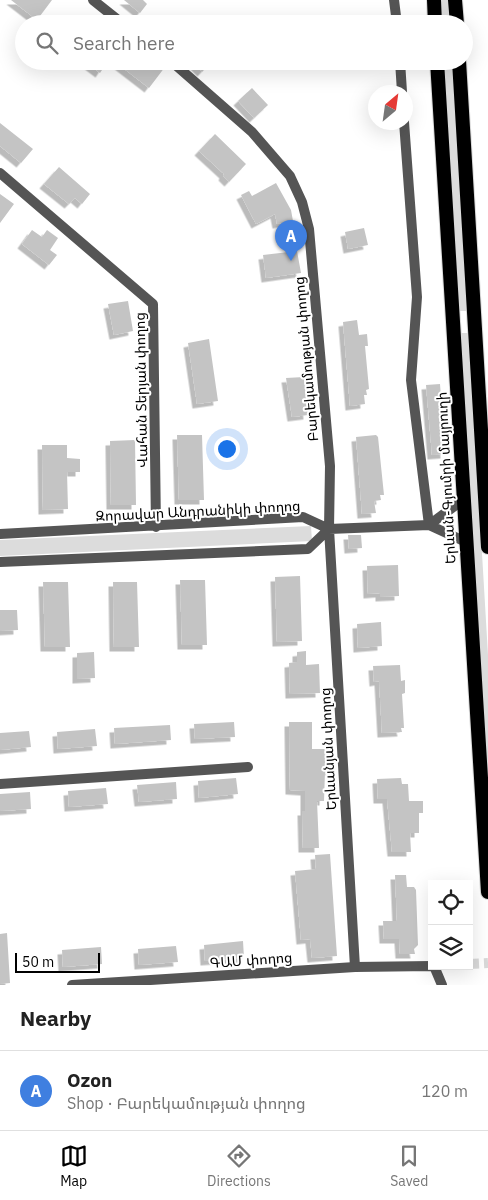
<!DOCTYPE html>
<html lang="en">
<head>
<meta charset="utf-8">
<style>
  :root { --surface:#fff; --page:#f6f6f6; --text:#222; --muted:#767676; --line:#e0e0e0; --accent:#000 }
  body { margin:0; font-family:"IBM Plex Sans","Noto Sans Armenian",sans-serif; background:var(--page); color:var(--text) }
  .controls { position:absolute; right:15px; bottom:15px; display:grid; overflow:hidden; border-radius:0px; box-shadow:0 5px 20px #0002 }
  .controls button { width:45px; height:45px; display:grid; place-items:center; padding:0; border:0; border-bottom:1px solid var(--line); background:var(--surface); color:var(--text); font:25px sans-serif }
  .compass { position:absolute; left:368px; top:85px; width:45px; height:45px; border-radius:50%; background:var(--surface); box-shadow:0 5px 20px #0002; rotate:29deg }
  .scale { position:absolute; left:15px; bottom:12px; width:85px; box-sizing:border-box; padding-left:5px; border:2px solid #000; border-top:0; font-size:14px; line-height:18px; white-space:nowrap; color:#000; -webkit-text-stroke:4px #fff; paint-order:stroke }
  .you { position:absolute; left:226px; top:448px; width:18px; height:18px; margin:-12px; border:4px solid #fff; border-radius:50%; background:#1a73e8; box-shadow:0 0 0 8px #1a73e833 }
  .badge { display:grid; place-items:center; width:32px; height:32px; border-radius:50%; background:var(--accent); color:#fff; font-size:16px; font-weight:700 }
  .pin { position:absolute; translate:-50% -41px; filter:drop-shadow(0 1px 2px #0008) }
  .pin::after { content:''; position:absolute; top:26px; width:18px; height:15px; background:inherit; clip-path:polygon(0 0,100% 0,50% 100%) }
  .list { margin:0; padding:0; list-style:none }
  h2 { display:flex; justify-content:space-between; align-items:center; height:65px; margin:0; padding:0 20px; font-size:21px }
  h2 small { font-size:16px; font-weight:400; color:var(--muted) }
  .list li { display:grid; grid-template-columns:32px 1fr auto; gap:15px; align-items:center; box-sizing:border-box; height:80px; padding:0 20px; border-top:1px solid var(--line) }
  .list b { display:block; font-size:19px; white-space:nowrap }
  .list p { margin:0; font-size:16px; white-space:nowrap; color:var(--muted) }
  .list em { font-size:16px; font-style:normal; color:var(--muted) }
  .icon { flex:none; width:28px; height:28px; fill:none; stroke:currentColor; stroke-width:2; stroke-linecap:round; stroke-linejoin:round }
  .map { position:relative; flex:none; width:488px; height:985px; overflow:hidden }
  .search { position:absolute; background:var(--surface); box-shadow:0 5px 20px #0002; left:15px; right:15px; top:15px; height:55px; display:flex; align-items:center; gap:12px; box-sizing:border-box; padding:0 18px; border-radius:28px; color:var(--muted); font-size:19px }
  .sheet { height:145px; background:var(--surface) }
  nav { display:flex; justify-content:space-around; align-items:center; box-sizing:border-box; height:70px; border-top:1px solid var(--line); background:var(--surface); font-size:14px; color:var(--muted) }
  nav a { display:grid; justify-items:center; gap:2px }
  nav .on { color:var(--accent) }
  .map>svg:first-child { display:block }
  .green { fill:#dcdcdc }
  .building { fill:#c4c4c4; filter:url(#shadow) }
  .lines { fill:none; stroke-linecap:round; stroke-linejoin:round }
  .tertiary-tunnel { stroke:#d9d9d9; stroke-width:10; stroke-dasharray:10 5; stroke-linecap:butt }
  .trunk-casing { stroke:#dbdbdb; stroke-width:16 }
  .minor { stroke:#555; stroke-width:10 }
  .tertiary { stroke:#555; stroke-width:10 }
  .trunk { stroke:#000; stroke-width:14 }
  .labels { text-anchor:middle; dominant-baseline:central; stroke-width:4; stroke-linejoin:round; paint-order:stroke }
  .street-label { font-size:14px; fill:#000; stroke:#fff }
</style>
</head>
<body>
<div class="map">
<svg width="488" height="985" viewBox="0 0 488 985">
  <defs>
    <filter id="shadow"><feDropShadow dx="-4.5" dy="4.5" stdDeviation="0" flood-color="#0004"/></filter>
  </defs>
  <rect width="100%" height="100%" fill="#fff"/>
  <path class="green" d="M441 0H449L451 24H442Z
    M444 61H453L467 311H459Z
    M460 333H469L488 655V796Z
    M311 526 312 541 0 556V540Z"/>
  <path class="building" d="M11 0H52L37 20Z
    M124 0H143L147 4 140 13Z
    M84 61H108L100 73Z
    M114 61H157L165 67 149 88Z
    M191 61H212L202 72Z
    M252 88 268 105 254 118 238 101Z
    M0 123 33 149 21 163 0 146Z
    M215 134 246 164 229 182 223 176 224 174 199 151Z
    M59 167 90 194 82 204 75 198 69 204 44 184Z
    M276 183 291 210 293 221 277 224 275 214 256 224 241 195 249 191 252 196Z
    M0 194 14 204 0 223Z
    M364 228 368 245 348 249 345 232Z
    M32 230 42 237 47 230 58 238 50 250 57 255 49 265 22 244Z
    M297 251 301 273 266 278 263 255Z
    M128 301 133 331 114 335 108 304Z
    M357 320 359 335 367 334 368 346H365L369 389 366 390 367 395H364L365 404 350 406 343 322Z
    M209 339 218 401 197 404 188 343Z
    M304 377 308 415 292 417 286 378Z
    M440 384 445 454 432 455 426 385Z
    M177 435H202L204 500H179Z
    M376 435 378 437 384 495H380L381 500 374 501 376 513 362 514 356 437Z
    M135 440 136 505H111L110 441Z
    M42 445H67V458L80 459V472H67L68 509 43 510Z
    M348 535H361L362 548 349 549Z
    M398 565 399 596 380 597V593L368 594 367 566Z
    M300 576 302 641 277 642 275 577Z
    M180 580H205L207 645H182Z
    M43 582H68L70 647H45Z
    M113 582H137L139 647H114Z
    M0 610H17L18 630 0 631Z
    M381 622 382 646 358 648 357 624Z
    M306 651V665L319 664 320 693 290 694 289 663 297 662V652Z
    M94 652 95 678 77 679V653Z
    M400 665 401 681 405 680V693L402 694 404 728H401L402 732 382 733 379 681 374 682 373 666Z
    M234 722 235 737 195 739 194 724Z
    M289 722H312V749H330V771H325L324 801H317L319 848H303L302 811H305V791L290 790Z
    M170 725 171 740 115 744 114 728Z
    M95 729 97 746 58 749 57 732Z
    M29 731 31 747 0 750V733Z
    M236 778 238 794 199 798 198 781Z
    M401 778 402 784H408L409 801H423V813H419V833H410L411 852H392L387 799H378L377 779Z
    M176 782 177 799 139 802 137 785Z
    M106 788 108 804 69 807 68 791Z
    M30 792 31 809 0 811V794Z
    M330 854 337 956 312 958 310 939 301 940 295 871 316 869 315 855Z
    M395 875H406L407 887H414L416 890 418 945 414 949 415 954H400L399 939H384L383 921H397Z
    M7 933 10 983 0 984V934Z
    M243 941 244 958 205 961 204 945Z
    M176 946 178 962 139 965 138 949Z
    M101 947 102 964 63 967 62 950Z"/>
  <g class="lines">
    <path class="tertiary-tunnel" d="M469 964 488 963"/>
    <defs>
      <path id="trunk" d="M434 0 435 24
        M455 0 457 24
        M437 61 488 892
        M459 61 488 547"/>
    </defs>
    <use href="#trunk" class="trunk-casing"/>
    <path class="minor" d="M93 0 123 24
      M394 0 397 24
      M171 61 252 132 290 176 302 202 309 229 330 466 329 529 355 967
      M400 61 402 92
      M404 122 417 297 411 380 429 525
      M0 173 153 304 156 527
      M429 525 464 499
      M0 534 303 517 329 529 429 525 466 542
      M0 562 308 549 329 529
      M0 784 248 767"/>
    <path class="tertiary" d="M434 966 442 985
      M72 985 355 967 432 966"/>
    <use href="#trunk" class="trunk"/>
  </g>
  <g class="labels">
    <g class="street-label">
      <text transform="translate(306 359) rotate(-95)">Բարեկամության փողոց</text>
      <text transform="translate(141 390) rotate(-91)">Վահան Տերյան փողոց</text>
      <text transform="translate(446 478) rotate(-93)">Երևան-Գյումրի մայրուղի</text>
      <text transform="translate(198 511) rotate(-3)">Զորավար Անդրանիկի փողոց</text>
      <text transform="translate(328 749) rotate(-93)">Երևանյան փողոց</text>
      <text transform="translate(251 960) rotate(-4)">ԳԱՄ փողոց</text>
    </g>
  </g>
</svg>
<div class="controls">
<button><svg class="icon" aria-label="locate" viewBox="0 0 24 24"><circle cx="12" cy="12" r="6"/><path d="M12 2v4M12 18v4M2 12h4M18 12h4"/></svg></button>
<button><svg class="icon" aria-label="layers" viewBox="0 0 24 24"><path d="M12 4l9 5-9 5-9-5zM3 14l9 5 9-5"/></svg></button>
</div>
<svg class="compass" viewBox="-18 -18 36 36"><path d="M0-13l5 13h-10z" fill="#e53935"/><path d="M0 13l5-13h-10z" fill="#767676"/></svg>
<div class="scale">50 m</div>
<div class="you"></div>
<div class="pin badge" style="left:291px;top:261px;background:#3f7fe0">A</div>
<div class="search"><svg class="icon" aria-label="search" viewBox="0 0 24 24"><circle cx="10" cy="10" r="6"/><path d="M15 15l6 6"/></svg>Search here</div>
</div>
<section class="sheet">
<h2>Nearby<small></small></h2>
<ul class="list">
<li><span class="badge" style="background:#3f7fe0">A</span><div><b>Ozon</b><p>Shop · Բարեկամության փողոց</p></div><em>120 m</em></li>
</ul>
</section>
<nav>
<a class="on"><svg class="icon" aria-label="map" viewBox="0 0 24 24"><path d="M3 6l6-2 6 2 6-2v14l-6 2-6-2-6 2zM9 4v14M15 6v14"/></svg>Map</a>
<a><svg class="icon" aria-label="directions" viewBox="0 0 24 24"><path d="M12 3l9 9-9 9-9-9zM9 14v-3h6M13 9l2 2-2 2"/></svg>Directions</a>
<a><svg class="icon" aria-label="saved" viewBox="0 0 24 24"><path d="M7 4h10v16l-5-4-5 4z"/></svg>Saved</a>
</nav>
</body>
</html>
